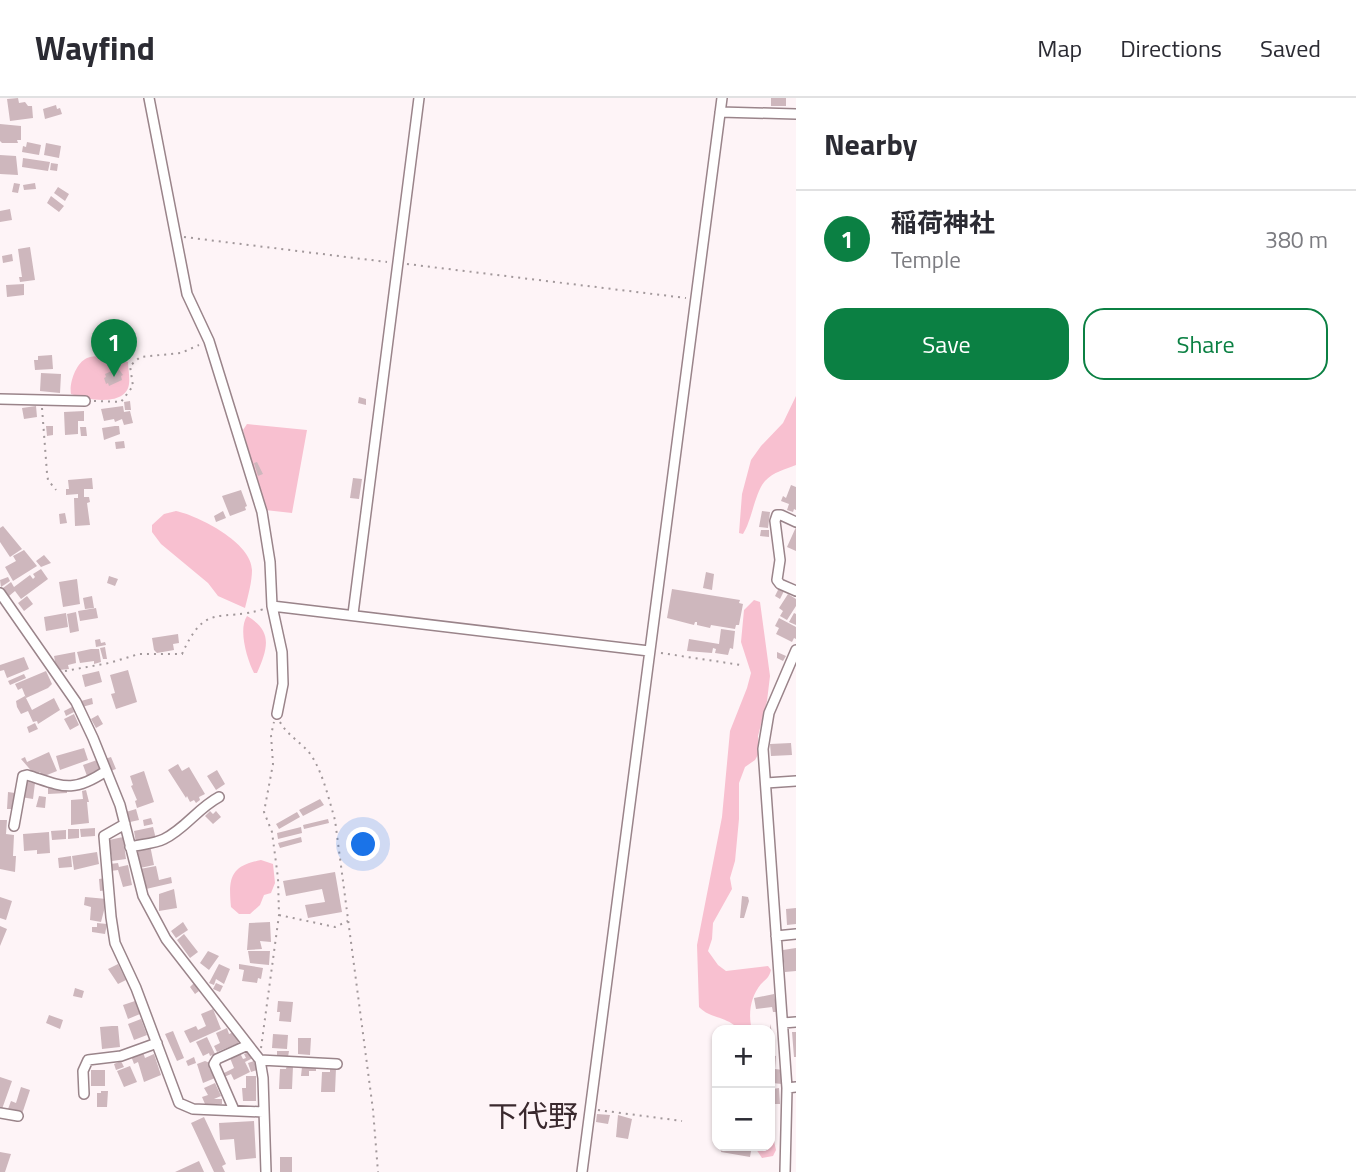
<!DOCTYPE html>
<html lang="en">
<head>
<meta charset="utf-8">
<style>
  :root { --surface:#fff; --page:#f7f7f7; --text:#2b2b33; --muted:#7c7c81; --line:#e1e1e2; --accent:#0b8043 }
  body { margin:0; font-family:"Titillium Web","Noto Sans JP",sans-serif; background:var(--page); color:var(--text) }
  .controls { position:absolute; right:21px; bottom:21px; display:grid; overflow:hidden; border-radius:14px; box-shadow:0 2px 5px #0004 }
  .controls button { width:63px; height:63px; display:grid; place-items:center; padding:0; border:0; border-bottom:2px solid var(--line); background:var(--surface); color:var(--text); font:35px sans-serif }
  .you { position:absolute; left:364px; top:747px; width:24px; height:24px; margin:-18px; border:5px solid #fff; border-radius:50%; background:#1a73e8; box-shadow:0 0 0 10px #1a73e833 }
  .badge { display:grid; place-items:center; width:46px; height:46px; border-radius:50%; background:var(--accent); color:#fff; font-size:23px; font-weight:700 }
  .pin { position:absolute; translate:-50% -58px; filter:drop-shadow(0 2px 4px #0008) }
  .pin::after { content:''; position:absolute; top:37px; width:24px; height:21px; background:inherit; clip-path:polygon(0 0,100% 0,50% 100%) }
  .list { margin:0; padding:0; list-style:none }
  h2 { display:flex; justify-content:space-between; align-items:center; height:91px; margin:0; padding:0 28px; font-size:30px }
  h2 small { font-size:23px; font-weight:400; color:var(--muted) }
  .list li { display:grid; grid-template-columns:46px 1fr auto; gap:21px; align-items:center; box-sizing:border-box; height:98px; padding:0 28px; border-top:2px solid var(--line) }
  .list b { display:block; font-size:26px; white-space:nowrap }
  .list p { margin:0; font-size:23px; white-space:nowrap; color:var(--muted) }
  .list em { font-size:23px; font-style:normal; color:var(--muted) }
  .actions { display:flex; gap:14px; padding:21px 28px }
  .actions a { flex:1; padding:16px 0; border:2px solid var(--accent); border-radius:21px; text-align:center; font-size:24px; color:var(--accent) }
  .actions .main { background:var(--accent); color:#fff }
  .map { position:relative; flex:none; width:796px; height:1074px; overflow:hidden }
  header { display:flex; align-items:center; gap:42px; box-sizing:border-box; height:98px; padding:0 35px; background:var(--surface); border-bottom:2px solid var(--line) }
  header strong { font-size:33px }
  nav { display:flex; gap:38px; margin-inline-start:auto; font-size:24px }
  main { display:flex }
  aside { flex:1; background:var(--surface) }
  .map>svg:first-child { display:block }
  .green { fill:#f8c0d0 }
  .building { fill:#ceb7bd }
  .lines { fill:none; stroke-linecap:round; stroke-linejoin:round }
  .street-casing { stroke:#9a848a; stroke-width:12 }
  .path { stroke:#a2989b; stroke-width:2; stroke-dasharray:2 5; stroke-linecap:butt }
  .street { stroke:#fff; stroke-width:9 }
  .labels { text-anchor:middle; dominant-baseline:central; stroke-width:6; stroke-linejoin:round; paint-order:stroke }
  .quarter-label { font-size:30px; fill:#3a292e; stroke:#fef4f7 }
</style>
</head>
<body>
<header>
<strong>Wayfind</strong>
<nav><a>Map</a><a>Directions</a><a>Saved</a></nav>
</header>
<main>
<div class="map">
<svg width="796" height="1074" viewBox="0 0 796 1074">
  <rect width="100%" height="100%" fill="#fef4f7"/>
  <path class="green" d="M104 257 128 264C128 270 130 279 129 286 126 309 87 302 71 296 69 285 76 265 87 260 92 258 99 258 104 257Z
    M796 298V367C786 371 773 374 765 383 755 394 752 422 743 436L739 435 742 396 751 362 761 348 783 325Z
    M247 326 307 332 292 415 265 412 243 332Z
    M176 413C199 418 252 445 252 472 252 484 248 498 245 510L218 498 208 485 161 446 152 434V427L164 416Z
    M754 502 760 504 770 578 767 603 758 638 759 655 755 662 745 669 739 685V721L735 763 730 780 732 791 713 825 712 841 708 853 718 867 726 873 768 868 771 872C769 880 766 881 761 886 750 899 748 917 752 932H735L734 927C724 919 708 919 699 909L697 847 722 719 730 633 747 590 751 575 741 544 744 512Z
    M247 518C273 533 268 550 257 575H254C247 561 238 531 247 518Z
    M261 762 273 766 275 785 271 795 264 797 260 807 250 816H239L231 809C228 779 231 768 261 762Z
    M770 1025 776 1052 773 1058 762 1060 754 1048H770Z"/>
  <path class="building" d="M18 0 19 5 25 4 28 8H32L33 20 10 23 7 1Z
    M771 0H786V8H771Z
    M56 7 57 11 60 10 62 16 45 21 43 11Z
    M0 26 21 28V42H17L18 45H2L0 43Z
    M27 44 41 47 39 57 22 54 23 48 26 49Z
    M46 45 61 48 59 60 44 57Z
    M0 57 16 58 18 77 0 76Z
    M23 60 50 64 48 73 22 69Z
    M51 65 58 66 57 73 50 72Z
    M14 85 20 86 18 95 12 94Z
    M35 85 36 91 24 92 23 87Z
    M58 89 69 96 65 103 54 95Z
    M51 98 64 108 59 114 47 105Z
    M10 111 12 122 0 124V113Z
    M30 149 35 182 20 184 19 179H22L18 151Z
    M12 156 13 163 3 165 2 158Z
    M24 186V197L7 199 6 187Z
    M52 257 53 271 35 272 34 262H38V258Z
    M118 270 123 277 121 278 122 282 109 288 108 285 106 286 104 280 106 279 105 276Z
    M41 275 61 276 60 295 40 293Z
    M359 299 366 301V307L358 305Z
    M130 303 131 312H125L124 304Z
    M36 308 37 319 24 321 22 310Z
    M123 308 124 314 130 313 133 325 124 327 122 321 115 324 114 321 104 323 101 311Z
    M84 313V323H78V336L65 337 64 314Z
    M46 328H53V337L47 338Z
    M115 328H119L120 336 104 342 102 330Z
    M80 329H86L87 338H81Z
    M124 343 125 350 116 351 115 344Z
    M257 364 263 376 258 378 254 365Z
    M92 380 93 391H84V399H89L90 404 87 405 90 427 75 428 74 400H78V396L66 397V391H69L68 382Z
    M353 380 362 381 359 401 350 400Z
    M791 387 796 389V412L794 411 793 414 787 412 789 406 781 403 783 398 786 400Z
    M241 392 247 408 245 409 246 412 230 418 222 398Z
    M223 413 226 420 216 424 214 418Z
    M762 413 770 414 768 430 759 429Z
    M65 415 67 425 60 426 59 416Z
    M3 428 22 451 10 459 0 444V430Z
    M796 429V453L787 449Z
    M761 432H769V439L760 438Z
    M24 452 37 468 13 483 5 469 16 463 13 458Z
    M44 457 51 465 41 469 36 463Z
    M41 471 48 481 21 501 15 493 9 498 3 490 11 484 14 489 30 477 33 481 35 479 33 476Z
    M706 474 714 476 712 492 703 490Z
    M109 478 118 481 115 488 107 485Z
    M8 479 10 483 1 489 0 482Z
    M77 481 80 506 63 509 59 484Z
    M779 490 784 493 780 501 775 498Z
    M672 491 740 502 739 505 743 506 739 527H736L735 531 711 527 710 530 697 527V524H695L694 527 667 520Z
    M788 496 796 501V508L787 522 780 518 783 513 779 510Z
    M27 498 33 506 24 513 18 505Z
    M92 498 94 510 85 511 83 500Z
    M96 510 98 520 80 523 78 513Z
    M76 514 79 533 70 535 67 516Z
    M66 515 68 529 46 533 44 519Z
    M794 515 796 516V527L789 524Z
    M779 520 796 529V541L794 540 792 544 776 536 779 530 775 528Z
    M721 531 735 533 733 551 730 550 728 557 715 555 716 551 713 550 712 555 687 553 689 541 719 546Z
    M178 536 179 545 173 546 174 552 157 555 154 552 152 540Z
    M100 541 101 545 105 544 106 547 96 549 95 542Z
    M105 549 107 561H103L100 550Z
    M91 551H99L101 564 94 566V563L80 565 77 554Z
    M75 554 76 565 68 567 69 571 59 572V569H56L54 558Z
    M777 554 786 558 783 563 777 560Z
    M24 559 29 571 7 580 4 572 0 573V567Z
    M128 572 137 604 116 611 111 596 115 595 110 577Z
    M46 573 52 586 48 590 26 600 22 590 18 592 15 586Z
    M99 573 102 584 85 589 82 577Z
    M24 576 26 580 10 587 8 583Z
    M25 598 32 612 54 600 60 612 38 626 37 623 33 624 28 613 21 616 17 609 16 603Z
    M92 600 93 606 82 609 81 603Z
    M72 609 74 614 66 618 64 613Z
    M74 616 79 627 70 632 64 621Z
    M98 617 103 626 96 630 91 621Z
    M35 625 38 631 29 635 27 629Z
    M791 645 792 657 771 658 770 646Z
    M84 650 88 662 60 672 56 658Z
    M49 654 57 673 42 679 40 674 35 677 21 661 25 659 27 664Z
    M111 659 116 671 110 673 105 661Z
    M97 662 100 671 87 678 83 667Z
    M178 666 182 673 189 669 205 696 199 699 200 702 196 705 194 702 190 704 187 698 186 700 168 672Z
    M217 672 225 686 216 692 207 678Z
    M144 673 154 704 137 710 135 703 137 702 131 688 133 687 130 678Z
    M23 683 35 685 33 701 21 699Z
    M67 689V695L48 696V690Z
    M86 692 89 704H87L89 725 71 727V702L83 701 82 693Z
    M8 694 15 695 13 711H7Z
    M39 698 46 699 45 710 36 709Z
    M320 701 324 707 303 718 299 712Z
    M136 711 139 722 130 724 126 714Z
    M210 713 213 716 216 713 221 719 213 726 205 718Z
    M297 714 300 719 279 731 276 726Z
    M151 720 153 726 144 728 143 722Z
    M328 721 329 725 304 731 303 727Z
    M0 722H7L6 736 14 737 13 758H16L15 774 0 771Z
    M153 729 156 741 136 745 134 733Z
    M301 729 302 735 278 741 277 735Z
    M95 730V738L81 739 80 731Z
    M68 731H79V740L68 741Z
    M66 732V741L52 742 51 733Z
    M49 734 50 755 37 756V752L24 753 23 736Z
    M123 739 126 761 112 763 109 742Z
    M301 739 302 744 280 750 278 745Z
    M150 747 154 767 140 770 137 750Z
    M97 754 99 766 74 772 72 758Z
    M71 758 72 769 59 770 58 760Z
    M118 765 119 769 128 767 132 787 123 789 118 772 111 773 110 766Z
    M156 768 159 782 171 779 172 785 146 791 140 771Z
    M335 774 342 814 308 820 305 807 325 804 322 791 286 798 283 783Z
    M106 780 107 792 100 793 99 781Z
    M174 791 177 810 159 813V796Z
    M742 798 748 799 749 803 744 820H740Z
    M0 799 12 803 6 822 0 820Z
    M85 799 107 801 101 824 90 822 91 809 84 807Z
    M796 810V826L787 827 786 811Z
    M183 824 188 832 176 840 171 833Z
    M270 824 271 844 260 843 262 851 247 852 249 825Z
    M97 825 107 826 105 836 92 834V829H97Z
    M0 828 7 831 0 848Z
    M184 836 198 854 190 860 177 842Z
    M796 850V873L785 874 783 852Z
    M208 853 219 858 209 872 200 865Z
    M248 853H270L269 867 250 865Z
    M118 866 126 882 118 886 108 871Z
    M219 866 230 871 224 886 216 881 214 887 209 885Z
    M239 866 263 870 261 881 258 880 257 885 242 883 244 872 239 871Z
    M194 885 199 893 195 896 190 889Z
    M216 885 223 888 220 894 213 891Z
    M75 890 84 893 82 900 73 898Z
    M774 896 777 914H773L772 909 756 911 754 900Z
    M135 903 140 916 128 921 123 907Z
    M278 903 293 904 291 924 279 923 280 914H277Z
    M213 911 221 931 190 945 184 933 196 928 198 932 206 928 201 916Z
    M49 917 63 922 60 931 46 925Z
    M141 921 147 937 134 942 128 926Z
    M770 926 775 945 770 946Z
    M112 928H118L120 949 102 951 100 929Z
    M227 930 229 936 234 934 239 945 217 954 214 948 220 945 216 935Z
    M173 933 184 960 177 963 165 936Z
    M792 934H796V959H794Z
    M273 936 288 937 287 951 272 950Z
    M207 939 215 956 210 958 209 955 203 958 196 944Z
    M298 940H311L310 957 298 956Z
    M277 953H289L288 959 277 958Z
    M143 954 145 960 154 956 161 977 144 984 138 964 134 966 131 958Z
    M249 954 253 960 245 964 250 974 234 982 231 976 224 979 222 976 234 970 230 960 240 955 243 961 246 960 244 956Z
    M770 957 776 958 775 971 783 972 782 986 772 985Z
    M194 959 196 965 188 968 186 963Z
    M121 963 124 969 116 972 114 966Z
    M205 963 210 965 211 969 209 970 215 980 203 985 197 966Z
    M254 963 257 972 251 974 248 965Z
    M287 967 293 968 292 991H279L280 971H286Z
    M130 968 137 984 124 989 117 973Z
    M302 969H316V973H309V978H301Z
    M330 970H336L335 994H321L322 974H330Z
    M91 972H105V988H91Z
    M246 978H256V1003H243L242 990H246Z
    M0 979 12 983 2 1011 0 1010Z
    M215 985 221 998 214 1001H222V1006H205L202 999 208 997 204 990Z
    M21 989 30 992 22 1016 8 1011 11 1003 16 1005Z
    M779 990 780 1006H774L773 991Z
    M101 993H108L107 1009H97V995H101Z
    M597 1016 610 1017 608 1026 596 1024Z
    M618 1017 632 1021 628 1041 616 1039Z
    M204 1019 226 1066 222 1068 225 1074H214L191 1025Z
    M254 1023 256 1060 236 1062 234 1041 220 1042 219 1025Z
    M722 1048H752L750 1059 721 1054Z
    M0 1054 11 1056 5 1074H0Z
    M280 1059H292V1074H280Z
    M199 1063 204 1074H175Z"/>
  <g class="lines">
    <defs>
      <path id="street" d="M149 0 187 196 209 243 262 414 270 464 272 508 282 554 283 586 277 616
        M720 14 796 16
        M0 301 85 303
        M796 424 781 417H777L775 423 780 462 777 482 780 486 796 493
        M0 495 76 604 93 640 120 707 143 798 166 841 260 962 263 980 266 1074
        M272 508 649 553
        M353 516 419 0
        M796 552 769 615 763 651 787 990 796 989
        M766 685 796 683
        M125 726 104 738 111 819 115 845 136 890 179 1005 193 1011 263 1014
        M14 728 23 678 27 677C62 688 72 696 106 673
        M130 749C141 746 154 746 164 741 185 731 198 710 219 699
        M776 838 796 836
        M783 925 796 924
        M260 962 337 966
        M84 996 83 973 88 962 121 958 157 945
        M234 1012 214 966 217 961 248 947
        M0 1015 18 1018
        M582 1074 722 0
        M785 1074 787 990"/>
    </defs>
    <use href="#street" class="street-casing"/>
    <path class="path" d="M184 139 387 164
      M407 166 686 200
      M94 303 121 304 133 288 130 268 140 259 181 255 199 247
      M42 310 47 375 48 382 56 392
      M661 555 741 567
      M65 573 109 565 139 556H182C206 503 219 525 264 511
      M280 624C286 635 297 642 306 651 321 666 329 702 335 722L373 1012 378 1074
      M279 817 335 829 348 823
      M261 950 279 817 278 780 272 734 264 714 273 666 271 637 274 624
      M598 1012 682 1023"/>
    <use href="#street" class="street"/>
  </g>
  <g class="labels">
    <g class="quarter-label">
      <text x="533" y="1018">下代野</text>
    </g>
  </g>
</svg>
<div class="controls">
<button>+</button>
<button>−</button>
</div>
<div class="you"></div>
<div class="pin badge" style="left:114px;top:279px">1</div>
</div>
<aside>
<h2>Nearby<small></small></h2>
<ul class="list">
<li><span class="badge">1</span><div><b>稲荷神社</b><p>Temple</p></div><em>380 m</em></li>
</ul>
<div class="actions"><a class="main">Save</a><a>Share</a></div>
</aside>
</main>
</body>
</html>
